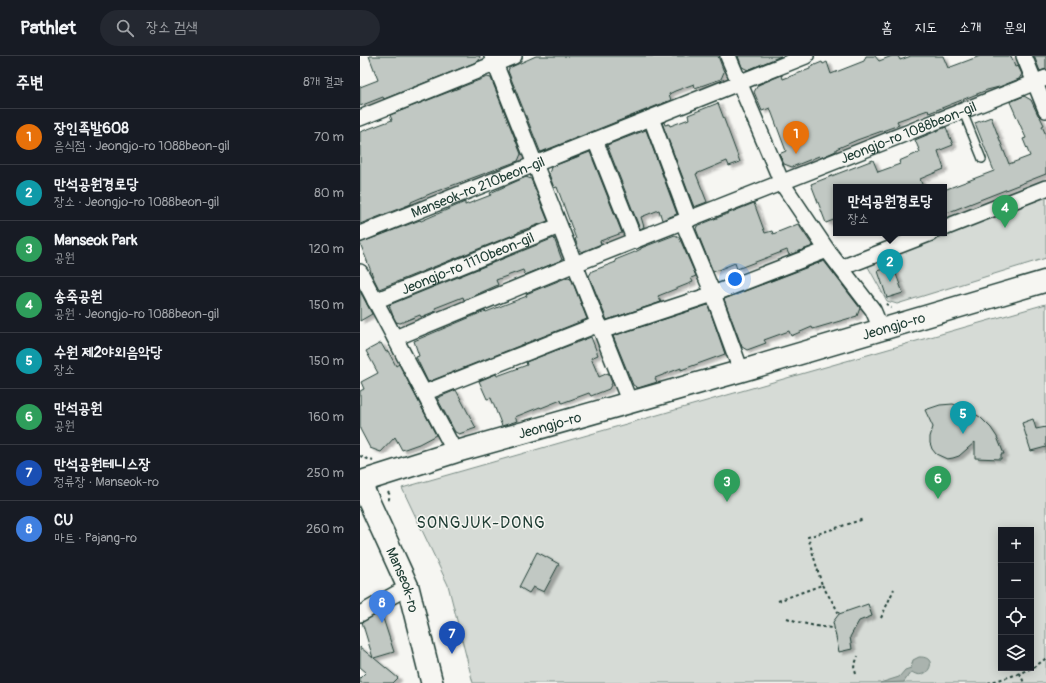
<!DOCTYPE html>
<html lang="ko">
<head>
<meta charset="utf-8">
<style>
  :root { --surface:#171b24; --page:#242831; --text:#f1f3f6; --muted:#9ea1a6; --line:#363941; --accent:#7c3aed }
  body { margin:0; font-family:Pangolin,"Poor Story",sans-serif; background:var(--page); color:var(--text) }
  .controls { position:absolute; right:12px; bottom:12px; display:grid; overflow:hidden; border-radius:0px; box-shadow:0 2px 10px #0003 }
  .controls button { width:36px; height:36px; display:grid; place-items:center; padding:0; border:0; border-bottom:1px solid var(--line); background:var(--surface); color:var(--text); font:20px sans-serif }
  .you { position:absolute; left:375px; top:223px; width:14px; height:14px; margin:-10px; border:3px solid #fff; border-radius:50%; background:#1a73e8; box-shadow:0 0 0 6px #1a73e833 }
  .badge { display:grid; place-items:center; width:26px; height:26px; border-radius:50%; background:var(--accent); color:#fff; font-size:13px; font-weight:700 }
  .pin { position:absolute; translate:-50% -33px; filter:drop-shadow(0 1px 2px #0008) }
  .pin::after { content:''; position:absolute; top:21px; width:14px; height:12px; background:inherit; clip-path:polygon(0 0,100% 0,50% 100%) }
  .popup { position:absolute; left:473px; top:128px; width:114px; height:52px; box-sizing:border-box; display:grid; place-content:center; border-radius:0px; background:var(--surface); filter:drop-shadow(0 1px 3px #0005); font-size:13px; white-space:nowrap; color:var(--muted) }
  .popup b { font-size:15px; color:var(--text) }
  .popup::after { content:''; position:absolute; left:50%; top:100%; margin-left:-8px; border:8px solid transparent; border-top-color:var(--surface) }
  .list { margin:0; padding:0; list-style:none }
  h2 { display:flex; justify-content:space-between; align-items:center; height:52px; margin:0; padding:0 16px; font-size:17px }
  h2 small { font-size:13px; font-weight:400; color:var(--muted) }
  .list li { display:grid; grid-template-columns:26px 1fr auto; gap:12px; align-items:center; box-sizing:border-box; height:56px; padding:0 16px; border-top:1px solid var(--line) }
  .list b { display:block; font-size:15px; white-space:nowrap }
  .list p { margin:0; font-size:13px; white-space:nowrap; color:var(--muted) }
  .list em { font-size:13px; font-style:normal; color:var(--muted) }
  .icon { flex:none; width:22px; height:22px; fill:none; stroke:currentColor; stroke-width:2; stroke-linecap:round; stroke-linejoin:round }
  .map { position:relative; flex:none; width:686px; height:627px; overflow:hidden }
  header { display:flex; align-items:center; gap:24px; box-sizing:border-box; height:56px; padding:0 20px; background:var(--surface); border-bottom:1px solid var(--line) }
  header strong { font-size:19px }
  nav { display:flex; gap:22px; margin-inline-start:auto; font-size:14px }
  .search { width:280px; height:36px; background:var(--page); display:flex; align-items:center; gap:10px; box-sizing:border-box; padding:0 14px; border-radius:22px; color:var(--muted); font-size:15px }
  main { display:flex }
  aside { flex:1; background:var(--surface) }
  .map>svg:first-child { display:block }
  .green { fill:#d6dbd6; stroke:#7a8c85; fill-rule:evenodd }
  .water { fill:#aab3ae; stroke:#72847d }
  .building { fill:#c1c8c3; stroke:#1f3d34; filter:url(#shadow) }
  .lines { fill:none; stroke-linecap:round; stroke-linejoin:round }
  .lane-casing { stroke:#1f3d34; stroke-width:10 }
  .street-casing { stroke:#1f3d34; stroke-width:18 }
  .secondary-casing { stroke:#1f3d34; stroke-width:24 }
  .path { stroke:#1f3d34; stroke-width:2; stroke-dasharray:3 3; stroke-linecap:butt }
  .lane { stroke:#f6f6f2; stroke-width:7 }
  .street { stroke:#f6f6f2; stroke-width:15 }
  .secondary { stroke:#f6f6f2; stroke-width:21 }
  .labels { text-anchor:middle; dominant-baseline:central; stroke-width:3; stroke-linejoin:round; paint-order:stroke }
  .street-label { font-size:14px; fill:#1f3d34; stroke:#f6f6f2 }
  .quarter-label { font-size:16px; letter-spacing:1px; fill:#1f3d34; stroke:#f6f6f2 }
</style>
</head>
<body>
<header>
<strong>Pathlet</strong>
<div class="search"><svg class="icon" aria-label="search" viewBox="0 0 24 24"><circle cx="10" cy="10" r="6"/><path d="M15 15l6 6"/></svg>장소 검색</div>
<nav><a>홈</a><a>지도</a><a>소개</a><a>문의</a></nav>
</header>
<main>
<aside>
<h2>주변<small>8개 결과</small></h2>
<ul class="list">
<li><span class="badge" style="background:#e8710a">1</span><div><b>장인족발608</b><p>음식점 · Jeongjo-ro 1088beon-gil</p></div><em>70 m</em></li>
<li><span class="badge" style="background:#0f9aa8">2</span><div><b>만석공원경로당</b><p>장소 · Jeongjo-ro 1088beon-gil</p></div><em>80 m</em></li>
<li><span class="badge" style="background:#2e9e5b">3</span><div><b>Manseok Park</b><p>공원</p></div><em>120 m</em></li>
<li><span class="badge" style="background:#2e9e5b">4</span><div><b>송죽공원</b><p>공원 · Jeongjo-ro 1088beon-gil</p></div><em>150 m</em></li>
<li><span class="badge" style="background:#0f9aa8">5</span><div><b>수원 제2야외음악당</b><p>장소</p></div><em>150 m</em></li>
<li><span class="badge" style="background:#2e9e5b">6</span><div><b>만석공원</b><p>공원</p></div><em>160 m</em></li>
<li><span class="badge" style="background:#1a4fb4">7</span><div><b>만석공원테니스장</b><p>정류장 · Manseok-ro</p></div><em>250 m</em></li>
<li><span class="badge" style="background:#3f7fe0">8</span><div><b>CU</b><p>마트 · Pajang-ro</p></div><em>260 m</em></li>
</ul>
</aside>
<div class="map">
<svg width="686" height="627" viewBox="0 0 686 627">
  <defs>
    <filter id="shadow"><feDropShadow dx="4" dy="2.5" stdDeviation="1" flood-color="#0004"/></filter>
  </defs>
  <rect width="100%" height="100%" fill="#f6f6f2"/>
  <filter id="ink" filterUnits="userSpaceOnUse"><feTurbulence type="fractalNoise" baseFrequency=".025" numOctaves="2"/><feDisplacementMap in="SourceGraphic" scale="8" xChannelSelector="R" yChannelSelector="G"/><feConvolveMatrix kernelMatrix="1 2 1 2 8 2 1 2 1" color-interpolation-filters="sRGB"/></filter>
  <g filter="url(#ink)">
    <path class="green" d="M686 141V202L537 248 527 245 507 209Z
      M686 248V627H113L88 529 42 432ZM641 474H671V612H641Z"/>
    <path class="water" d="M559 601C581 600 567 627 552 616L550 617 544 626 520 627 539 621 545 614 551 612 553 604Z"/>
    <path class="building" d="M9 0H120L119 5 24 43 23 41 0 50V31L18 24Z
      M176 0H358L364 16 361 23 335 32 334 28 315 35 309 38 311 44 181 96 180 95 148 15 149 12Z
      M378 0H421L388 14 382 11Z
      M506 0H515L519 5 532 0H538L540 4 551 0H583L588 12 620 0H651L655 11 658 10 662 18 659 23 639 31 627 34 569 57 568 54 537 65 539 69 497 84 476 93V95L460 102 459 100 432 111 424 108 419 98 426 95 410 52 402 55 394 36 398 29 422 19 423 23 450 13V11L462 6 463 8 467 6 471 18 504 5Z
      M674 0H686V13L680 15Z
      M127 21 131 22 161 98 158 105 72 137 51 146V148L0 168V76L32 64 30 59Z
      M664 40 671 44 678 59 680 61 684 69 682 70 686 79V118L584 158V134L634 115 615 67 631 61 649 108 670 100 663 83 666 82 650 46Z
      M358 47 380 106 369 110 367 105 336 118 347 146 334 151 302 67 304 66 305 69 309 68 310 70 329 63 328 59Z
      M586 71 593 89 578 95 584 113 560 123 563 131H476V163L466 167 451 128 513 104 518 116 540 108 539 105 560 96 555 84Z
      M286 74 317 158 302 164 299 154 281 161 284 171 280 173 247 89Z
      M230 96 262 177 240 185 241 188 222 196 219 194 215 183H216L197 131 194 132 189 118 191 111Z
      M166 121 171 123 188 165 158 176V177L19 233 14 223 0 187 60 164 61 165 105 146V149L131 139 130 137Z
      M394 147 405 177 412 175 413 178 438 168 453 190 429 199 427 194 377 213 375 207 353 216 336 173 337 170Z
      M315 179 319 181 336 220 331 222 333 226 298 240 301 246 247 264 229 220 232 215 256 206 255 204 275 196 281 193V192Z
      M194 182 202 204 165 219 163 214 136 224 138 229 104 244 103 241 75 252 76 255 61 261 60 259 40 267 36 266 33 260 29 249Z
      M464 205 500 252 497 260 453 273 452 271 431 280 429 275 404 284 406 287 387 294 382 291 364 243Z
      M533 210 543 237 527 242 518 215Z
      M208 221 211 222 227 263 68 326 56 301 59 300 54 285 125 255 126 256 167 240 166 238Z
      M0 235 12 258 0 265Z
      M348 249 365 298 321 314V312L295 322 297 326 278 332 273 329 253 280Z
      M231 281 238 299 231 302 239 321 248 317 252 327 249 333 231 340 229 337 202 347 201 344 181 352 180 351 155 361 157 365 142 370 131 342 127 343 119 325 136 318 137 320 167 309 166 306Z
      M21 287 26 296 28 295 36 310 39 308 76 379 59 388 42 394 35 381 21 396 10 392 0 373V335L4 333 1 326 18 317 6 295Z
      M96 334 116 372 99 378 95 376 77 342Z
      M593 348 606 353 620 361 631 372 637 381 644 398H641V403L615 402V386L599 400 593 402 587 403 576 398 572 393 570 387V381L573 371 565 354 580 349Z
      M673 363 676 373 686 371V391L671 395 662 367Z
      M177 496 199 508 184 536 173 531 169 537 159 531Z
      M508 548 512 560 499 565 490 581 492 593 479 596 473 566 479 558Z
      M21 556 34 596 14 602 38 622 33 627H0V622L6 616 0 611V591L13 602 2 566Z"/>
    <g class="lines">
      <defs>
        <path id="lane" d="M603 56 622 103"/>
        <g id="street">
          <path d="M132 0 270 347"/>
          <path d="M368 0 422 127 467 194 513 254 521 273"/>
          <path d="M664 0 686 54"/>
          <path d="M0 62 154 0"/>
          <path d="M291 62 329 164"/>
          <path d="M235 84 275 185"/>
          <path d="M323 166 353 238 381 315"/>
          <path d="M584 172 686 132"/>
          <path id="s1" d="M0 178 446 0"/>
          <path d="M481 212 571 177"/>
          <path d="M0 216 95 396"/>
          <path id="s2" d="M15 245 199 170"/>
          <path d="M241 275 353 238 467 194"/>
          <path id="s3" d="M35 282 215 208 686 22"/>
          <path d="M64 337 239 268"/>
          <path d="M0 558 48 531"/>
        </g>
        <g id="secondary">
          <path id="s4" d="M0 426 95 396 381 315 686 225"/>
          <path id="s5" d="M0 426 48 531 72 627"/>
        </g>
      </defs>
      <use href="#lane" class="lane-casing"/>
      <use href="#street" class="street-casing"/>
      <use href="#secondary" class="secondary-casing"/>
      <path class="path" d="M526 249 527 248 531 252
        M0 400 13 405
        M28 436 30 439 28 446
        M462 529 475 550 479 558
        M418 545 462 529 448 481 504 463
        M427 562C443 568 457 571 474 572
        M521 562 534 533
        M660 617 664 627
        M496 618 494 611 498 600
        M628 627C648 621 671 616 686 602"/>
      <use href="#lane" class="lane"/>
      <use href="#street" class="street"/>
      <use href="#secondary" class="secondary"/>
    </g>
  </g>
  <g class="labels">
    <g class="street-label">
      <text stroke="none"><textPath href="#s3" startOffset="553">Jeongjo-ro 1088beon-gil</textPath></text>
      <text stroke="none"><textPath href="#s1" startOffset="127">Manseok-ro 210beon-gil</textPath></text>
      <text stroke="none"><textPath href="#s2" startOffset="100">Jeongjo-ro 1110beon-gil</textPath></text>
      <text stroke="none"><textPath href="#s4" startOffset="556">Jeongjo-ro</textPath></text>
      <text stroke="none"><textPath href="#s4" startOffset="198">Jeongjo-ro</textPath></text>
      <text stroke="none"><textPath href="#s5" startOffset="107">Manseok-ro</textPath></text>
    </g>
    <g class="quarter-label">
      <text x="121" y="467">SONGJUK-DONG</text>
    </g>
  </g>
</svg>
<div class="controls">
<button>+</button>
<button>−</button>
<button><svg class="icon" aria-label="locate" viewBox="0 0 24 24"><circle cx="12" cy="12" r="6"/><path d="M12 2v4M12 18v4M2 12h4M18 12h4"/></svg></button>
<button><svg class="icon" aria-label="layers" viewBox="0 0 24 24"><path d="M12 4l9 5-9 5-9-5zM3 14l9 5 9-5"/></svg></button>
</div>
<div class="you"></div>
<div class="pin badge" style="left:436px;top:98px;background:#e8710a">1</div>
<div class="pin badge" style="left:530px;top:226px;background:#0f9aa8">2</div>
<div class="popup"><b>만석공원경로당</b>장소</div>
<div class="pin badge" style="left:367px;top:446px;background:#2e9e5b">3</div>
<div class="pin badge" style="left:645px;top:172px;background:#2e9e5b">4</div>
<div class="pin badge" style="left:603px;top:378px;background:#0f9aa8">5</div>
<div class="pin badge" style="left:578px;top:443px;background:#2e9e5b">6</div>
<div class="pin badge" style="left:92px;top:598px;background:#1a4fb4">7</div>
<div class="pin badge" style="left:22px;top:567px;background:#3f7fe0">8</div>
</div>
</main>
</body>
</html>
